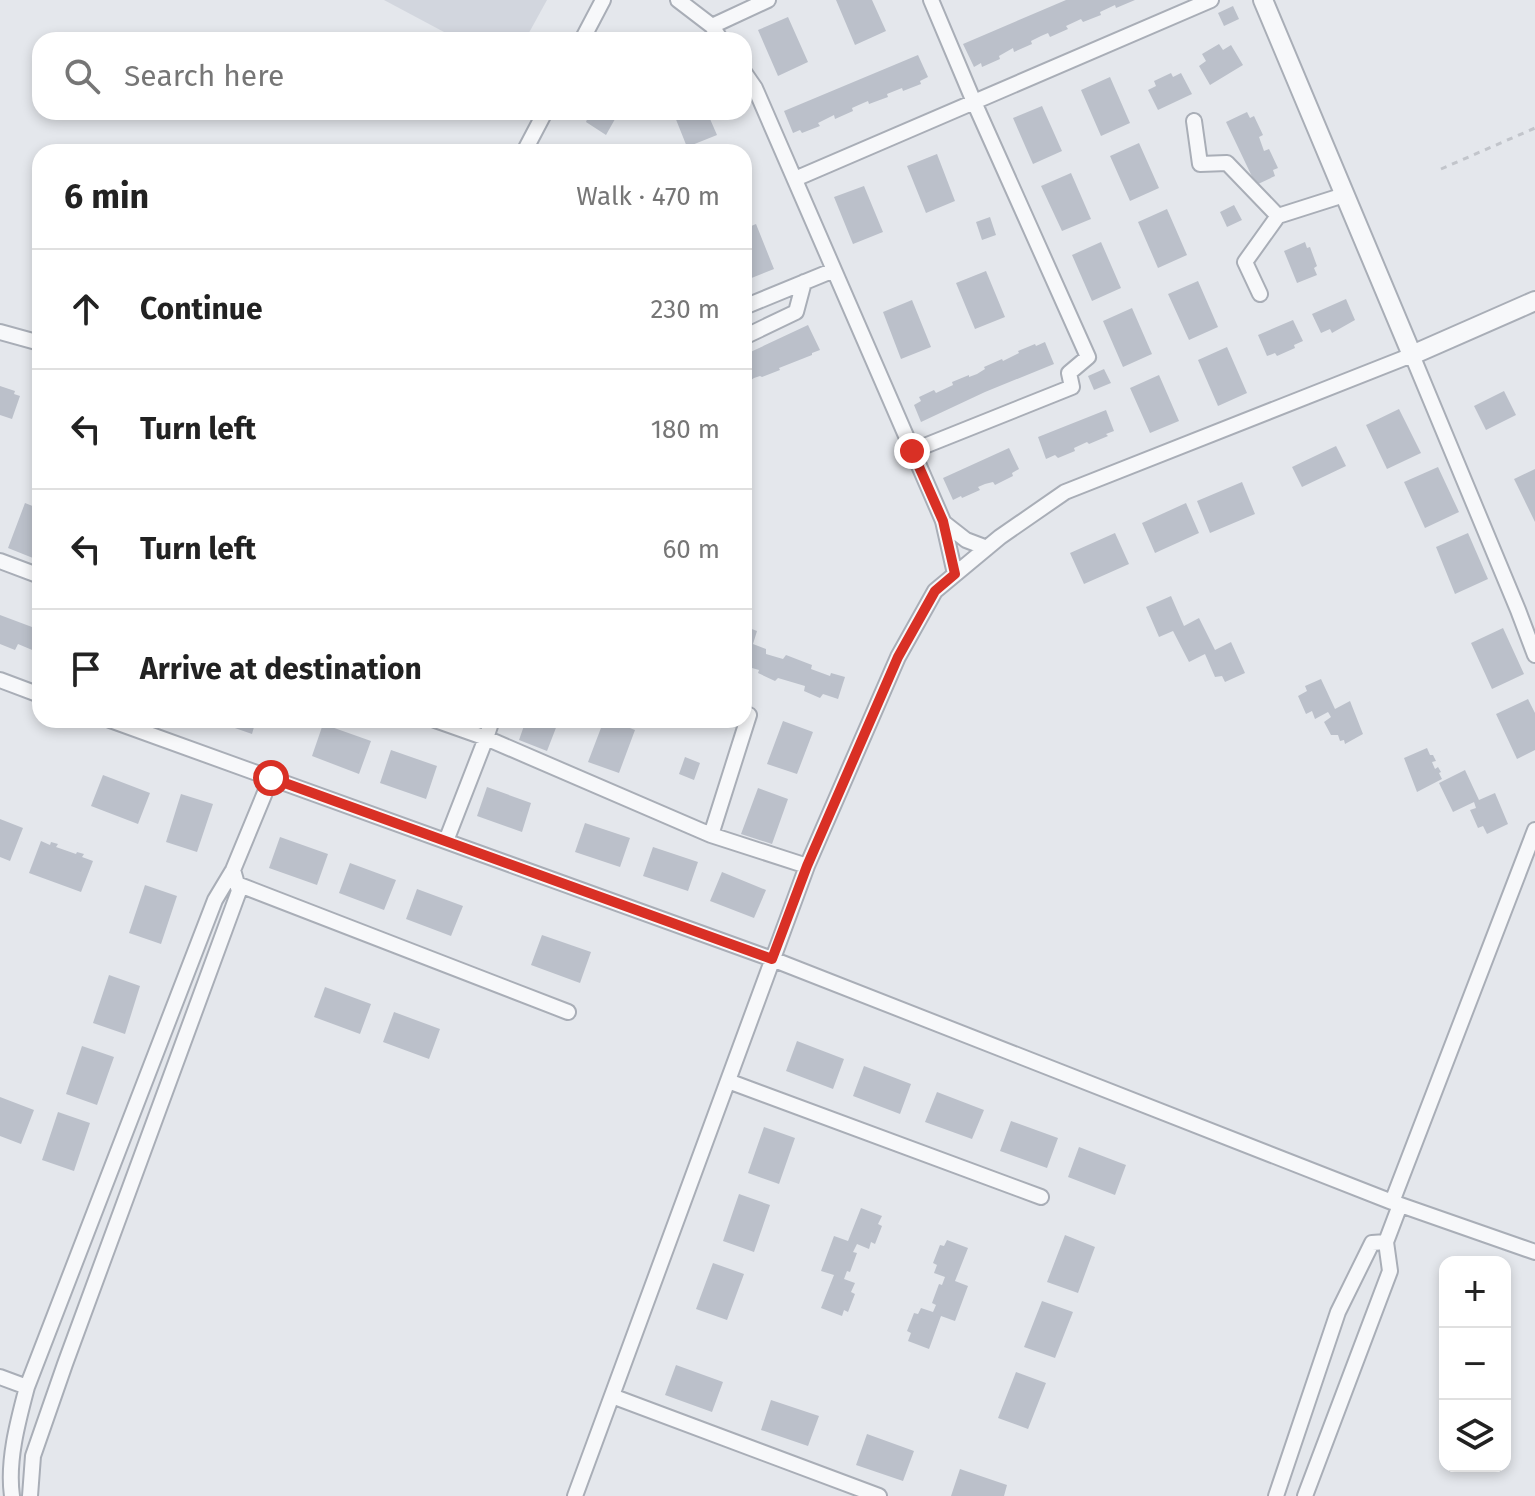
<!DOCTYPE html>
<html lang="en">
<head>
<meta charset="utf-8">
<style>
  :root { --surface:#fff; --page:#f6f6f6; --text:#222; --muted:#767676; --line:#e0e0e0 }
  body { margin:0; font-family:"Fira Sans",sans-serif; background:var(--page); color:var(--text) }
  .controls { position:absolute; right:24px; bottom:24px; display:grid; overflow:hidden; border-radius:16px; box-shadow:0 4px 12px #0003 }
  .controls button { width:72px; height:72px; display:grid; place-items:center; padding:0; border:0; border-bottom:2px solid var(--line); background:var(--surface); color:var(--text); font:40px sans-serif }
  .stop { position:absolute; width:24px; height:24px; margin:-18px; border:6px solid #d93025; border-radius:50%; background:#fff }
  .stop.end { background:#d93025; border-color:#fff; box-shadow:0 2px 8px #0008 }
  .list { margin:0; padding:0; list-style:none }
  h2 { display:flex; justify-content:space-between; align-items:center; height:104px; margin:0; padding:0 32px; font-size:34px }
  h2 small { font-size:26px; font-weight:400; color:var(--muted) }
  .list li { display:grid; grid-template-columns:52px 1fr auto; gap:24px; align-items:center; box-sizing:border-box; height:120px; padding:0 32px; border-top:2px solid var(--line) }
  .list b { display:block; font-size:30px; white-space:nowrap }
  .list em { font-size:26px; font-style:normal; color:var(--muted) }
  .icon { flex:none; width:44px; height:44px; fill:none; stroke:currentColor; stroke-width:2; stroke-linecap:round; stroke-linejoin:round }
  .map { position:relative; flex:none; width:1535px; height:1496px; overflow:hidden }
  .search { position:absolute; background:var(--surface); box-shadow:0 4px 12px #0003; left:32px; top:32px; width:720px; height:88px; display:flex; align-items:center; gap:20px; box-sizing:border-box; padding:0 28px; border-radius:24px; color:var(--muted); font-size:30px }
  .panel { position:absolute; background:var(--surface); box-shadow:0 4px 12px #0003; left:32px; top:144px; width:720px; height:584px; border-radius:24px }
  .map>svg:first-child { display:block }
  .built { fill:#d2d6de }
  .building { fill:#bbc0ca }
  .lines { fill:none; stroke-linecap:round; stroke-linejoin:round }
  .minor-casing { stroke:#a9aeb7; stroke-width:18 }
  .tertiary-casing { stroke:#a9aeb7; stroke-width:22 }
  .path { stroke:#c2c5cb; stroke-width:3; stroke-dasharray:6 6; stroke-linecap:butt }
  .minor { stroke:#f7f8fa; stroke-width:14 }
  .tertiary { stroke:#f7f8fa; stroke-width:18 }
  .route { stroke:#d93025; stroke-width:10 }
</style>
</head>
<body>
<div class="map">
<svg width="1535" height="1496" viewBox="0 0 1535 1496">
  <rect width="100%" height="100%" fill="#e4e7ec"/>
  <path class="built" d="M384 0H547L525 40H459Z"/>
  <path class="building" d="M836 0H872L886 31 855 45Z
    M1066 0H1135L1116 8 1115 5 1100 12 1101 15 1083 22 1081 19 1066 26 1068 29 1050 37 1048 33 1041 36 1031 41 1032 44 1014 52 1013 48 999 56 1000 59 982 67 981 63 974 67 963 44Z
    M1233 6 1239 19 1224 26 1218 13Z
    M788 17 808 62 778 76 758 30Z
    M1219 44 1223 50 1231 45 1243 65 1210 85 1199 66 1206 61 1202 54Z
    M918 55 928 77 920 81 921 84 903 91 902 88 887 94 888 97 869 104 868 101 861 104 852 108 853 111 835 119 834 115 818 123 820 126 802 133 800 130 793 133 784 111Z
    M1171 73 1173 77 1181 73 1192 94 1158 110 1148 90 1156 86 1154 81Z
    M1110 77 1130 123 1101 136 1081 90Z
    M1042 106 1062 151 1033 164 1013 118Z
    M587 112H619L606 135 586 122 588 117 586 114Z
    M673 112H707L717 135 687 147Z
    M1247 112 1250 118 1254 116 1263 135 1259 137 1264 151 1269 149 1278 168 1273 170 1275 176 1256 185 1226 122Z
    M1139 143 1159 188 1130 201 1110 156Z
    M937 154 955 201 926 213 907 166Z
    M1071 173 1091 219 1062 231 1041 186Z
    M864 186 883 232 853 244 834 197Z
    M1234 205 1242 220 1227 227 1220 212Z
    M1167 209 1187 255 1158 268 1138 222Z
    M990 217 996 235 982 240 976 222Z
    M756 224 774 269 744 281V229Z
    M1101 242 1121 288 1092 301 1072 255Z
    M1305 242 1307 248 1310 247 1317 266 1314 268 1317 275 1297 283 1284 251Z
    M986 271 1005 317 975 329 956 283Z
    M1198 281 1218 327 1189 340 1168 294Z
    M1346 299 1355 320 1332 333 1330 329 1321 333 1312 314Z
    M912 300 931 347 901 359 883 312Z
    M1132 308 1152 354 1123 367 1103 321Z
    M1293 320 1303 341 1294 345 1295 348 1277 356 1275 353 1267 356 1258 335Z
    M808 325 820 350 812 353V355L779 368 780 370 762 377 760 376 754 378 744 385V355Z
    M1045 342 1054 364 985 392 921 422 914 405 921 401 919 397 934 390 936 393 953 385 952 382 969 375V377L977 374 985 369 984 367 1002 359 1003 361 1019 353 1018 351 1035 344 1036 346Z
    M1227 347 1247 393 1218 406 1198 360Z
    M1104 369 1111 383 1094 390 1088 376Z
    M1159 375 1179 421 1150 433 1130 388Z
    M0 386 15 391 14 394 20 396 12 419 0 415Z
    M1504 391 1516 415 1486 430 1474 406Z
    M1399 409 1421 453 1387 469 1366 425Z
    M1106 410 1114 431 1106 434 1108 436 1089 444 1087 442 1074 448 1075 451 1058 458 1055 455 1046 459 1038 437Z
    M1336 446 1346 466 1302 487 1292 467Z
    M1009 448 1019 469 1012 473 1013 476 995 485 993 482 985 484 978 487 980 490 962 498 961 496 953 500 943 478Z
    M1438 467 1459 512 1425 528 1404 482Z
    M1535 469V522L1514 479Z
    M1242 482 1255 514 1210 533 1197 501Z
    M25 503 40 509V555L38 560 8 548Z
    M1186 503 1199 533 1155 553 1142 523Z
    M1115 533 1129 564 1084 584 1070 553Z
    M1468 533 1488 579 1455 594 1436 547Z
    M1171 596 1184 626 1199 618 1215 650 1231 642 1245 673 1225 682 1222 676 1215 677 1205 654 1189 662 1173 631 1159 637 1146 607Z
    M0 615 40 630V659L35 656 37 652 18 644 15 650 0 644Z
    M744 626 757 631 753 644 766 649V654L783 659 786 655 812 665 811 669 830 676 831 673 845 677 838 699 823 694 820 698 804 691 805 686 778 678 775 681 758 673 759 670 745 666 750 653 744 651Z
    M1503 628 1524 674 1492 689 1471 643Z
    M1321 679 1335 709 1350 701 1363 734 1345 744 1344 740 1340 741 1338 735H1331L1324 722 1331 717 1328 712 1315 719 1312 711 1306 714 1298 696 1307 691 1305 686Z
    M1528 699 1535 713V750L1517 759 1496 714Z
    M212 720H256L252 734Z
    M526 720H559L547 751 519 740Z
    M604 720H609L635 730 619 773 588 762Z
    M783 721 813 732 797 774 767 764Z
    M323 724 371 741 359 774 312 756Z
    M1427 748 1430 755H1433L1436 761 1432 762 1435 769 1438 767 1441 772 1439 773 1442 779 1417 792 1404 758Z
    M391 750 437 766 426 799 380 783Z
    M685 757 700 763 694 780 679 774Z
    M1465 770 1479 800 1495 793 1508 824 1487 834 1483 826 1478 828 1470 810 1476 808 1474 802 1453 812 1439 783Z
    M103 775 150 793 138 824 91 806Z
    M487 787 531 803 522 832 477 816Z
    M758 788 788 799 772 844 741 834Z
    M181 794 213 804 197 852 166 842Z
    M0 819 23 828 10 861 0 857Z
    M585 823 630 838 620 867 575 852Z
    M280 837 328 854 317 885 269 868Z
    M41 841 50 845 51 842 58 844 56 847 76 854 77 852 84 854 82 857 93 861 81 892 29 873Z
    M653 847 698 862 688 891 643 876Z
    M350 863 396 880 384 910 339 893Z
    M722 872 766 890 754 918 710 901Z
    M145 885 177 896 161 944 129 933Z
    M417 889 463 906 451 936 406 919Z
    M542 935 591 952 580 983 531 965Z
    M109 975 140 986 125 1034 93 1023Z
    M325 987 371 1004 360 1034 314 1017Z
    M394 1012 440 1029 429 1059 383 1042Z
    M797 1041 844 1059 833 1089 786 1071Z
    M82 1046 114 1057 97 1105 66 1094Z
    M864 1066 911 1084 900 1114 853 1096Z
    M937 1092 984 1110 972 1139 925 1122Z
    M0 1097 34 1110 21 1144 0 1136Z
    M58 1112 90 1123 74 1171 42 1160Z
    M1011 1121 1058 1138 1047 1168 1000 1151Z
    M764 1127 795 1138 779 1184 748 1173Z
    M1079 1147 1126 1165 1115 1195 1068 1177Z
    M739 1194 770 1205 754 1252 723 1241Z
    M861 1208 882 1216 878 1224 882 1226 875 1244 871 1242 869 1249 857 1244 853 1252 857 1253 850 1272 847 1271 844 1279 855 1283 851 1292 855 1294 848 1312 844 1310 842 1316 821 1308 834 1275 821 1271 834 1236 848 1241Z
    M1065 1235 1095 1247 1078 1293 1047 1282Z
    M947 1240 968 1248 955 1281 968 1286 955 1321 941 1316 929 1349 908 1341 911 1333 907 1331 914 1313 918 1314 921 1308 933 1312 936 1305 932 1303 939 1284 942 1285 945 1277 934 1273 937 1265 933 1263 940 1245 944 1246Z
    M713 1263 744 1274 727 1320 696 1309Z
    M1042 1301 1073 1312 1055 1358 1024 1347Z
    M676 1365 723 1382 712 1412 665 1395Z
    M1016 1372 1046 1383 1028 1429 998 1418Z
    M771 1400 819 1416 808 1446 761 1430Z
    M867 1434 914 1451 903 1481 856 1465Z
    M960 1469 1007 1485 1004 1496H951Z"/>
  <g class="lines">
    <defs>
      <path id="minor" d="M678 0 712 26 721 40
        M712 26 768 0
        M582 40 603 0
        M744 72 755 88 943 521 955 574
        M1194 121 1200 164 1227 163 1278 216
        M524 152 545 112
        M795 179 1211 0
        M1260 294 1245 262 1278 216 1344 195
        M744 307 834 270
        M0 332 40 343
        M744 337 796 312 804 282
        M912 451 1072 387 1069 373 1088 357 974 102 931 0
        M943 522 966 540 987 548
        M0 561 40 576
        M0 680 40 695
        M110 720 772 959 1392 1202 1535 1252
        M435 720 486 738 446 841
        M492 720 486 738 711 835 749 715
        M711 835 807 866
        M237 884 568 1012
        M728 1081 1041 1197
        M1392 1202 1535 830
        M0 1377 27 1387
        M612 1396 879 1496
        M12 1496C7 1461 18 1421 27 1387L215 900 233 870 271 778
        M30 1496 33 1456 65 1364 239 891 233 870
        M575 1496 807 866 898 657 935 591 1000 537 1065 492 1412 355 1518 610 1535 655
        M1276 1496 1338 1312 1372 1243 1386 1242
        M1305 1496 1390 1271 1386 1242 1400 1205"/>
      <path id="tertiary" d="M1263 0 1412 355 1535 301"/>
    </defs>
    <use href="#minor" class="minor-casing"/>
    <use href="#tertiary" class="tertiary-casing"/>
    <path class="path" d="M1441 169 1535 128"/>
    <use href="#minor" class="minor"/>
    <use href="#tertiary" class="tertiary"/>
  </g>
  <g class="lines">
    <path class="route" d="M271 778 772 959 807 866 898 657 935 591 955 574 943 521 912 451"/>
  </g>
</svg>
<div class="controls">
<button>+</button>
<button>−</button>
<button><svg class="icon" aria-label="layers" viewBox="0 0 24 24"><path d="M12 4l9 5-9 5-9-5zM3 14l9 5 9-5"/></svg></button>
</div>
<div class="stop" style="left:271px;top:778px"></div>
<div class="stop end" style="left:912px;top:451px"></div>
<div class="search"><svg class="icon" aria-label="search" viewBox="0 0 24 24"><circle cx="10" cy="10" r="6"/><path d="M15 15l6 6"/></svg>Search here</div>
<section class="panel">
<h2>6 min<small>Walk · 470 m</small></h2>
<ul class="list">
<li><svg class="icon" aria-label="ahead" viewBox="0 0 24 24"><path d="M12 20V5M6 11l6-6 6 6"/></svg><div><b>Continue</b></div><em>230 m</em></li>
<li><svg class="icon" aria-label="left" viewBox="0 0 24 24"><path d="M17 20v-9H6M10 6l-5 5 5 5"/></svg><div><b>Turn left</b></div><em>180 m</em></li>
<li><svg class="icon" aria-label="left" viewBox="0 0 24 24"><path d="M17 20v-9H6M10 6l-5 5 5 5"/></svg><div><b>Turn left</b></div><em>60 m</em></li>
<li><svg class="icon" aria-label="arrive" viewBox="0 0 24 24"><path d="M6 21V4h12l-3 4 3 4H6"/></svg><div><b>Arrive at destination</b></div></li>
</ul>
</section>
</div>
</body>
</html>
